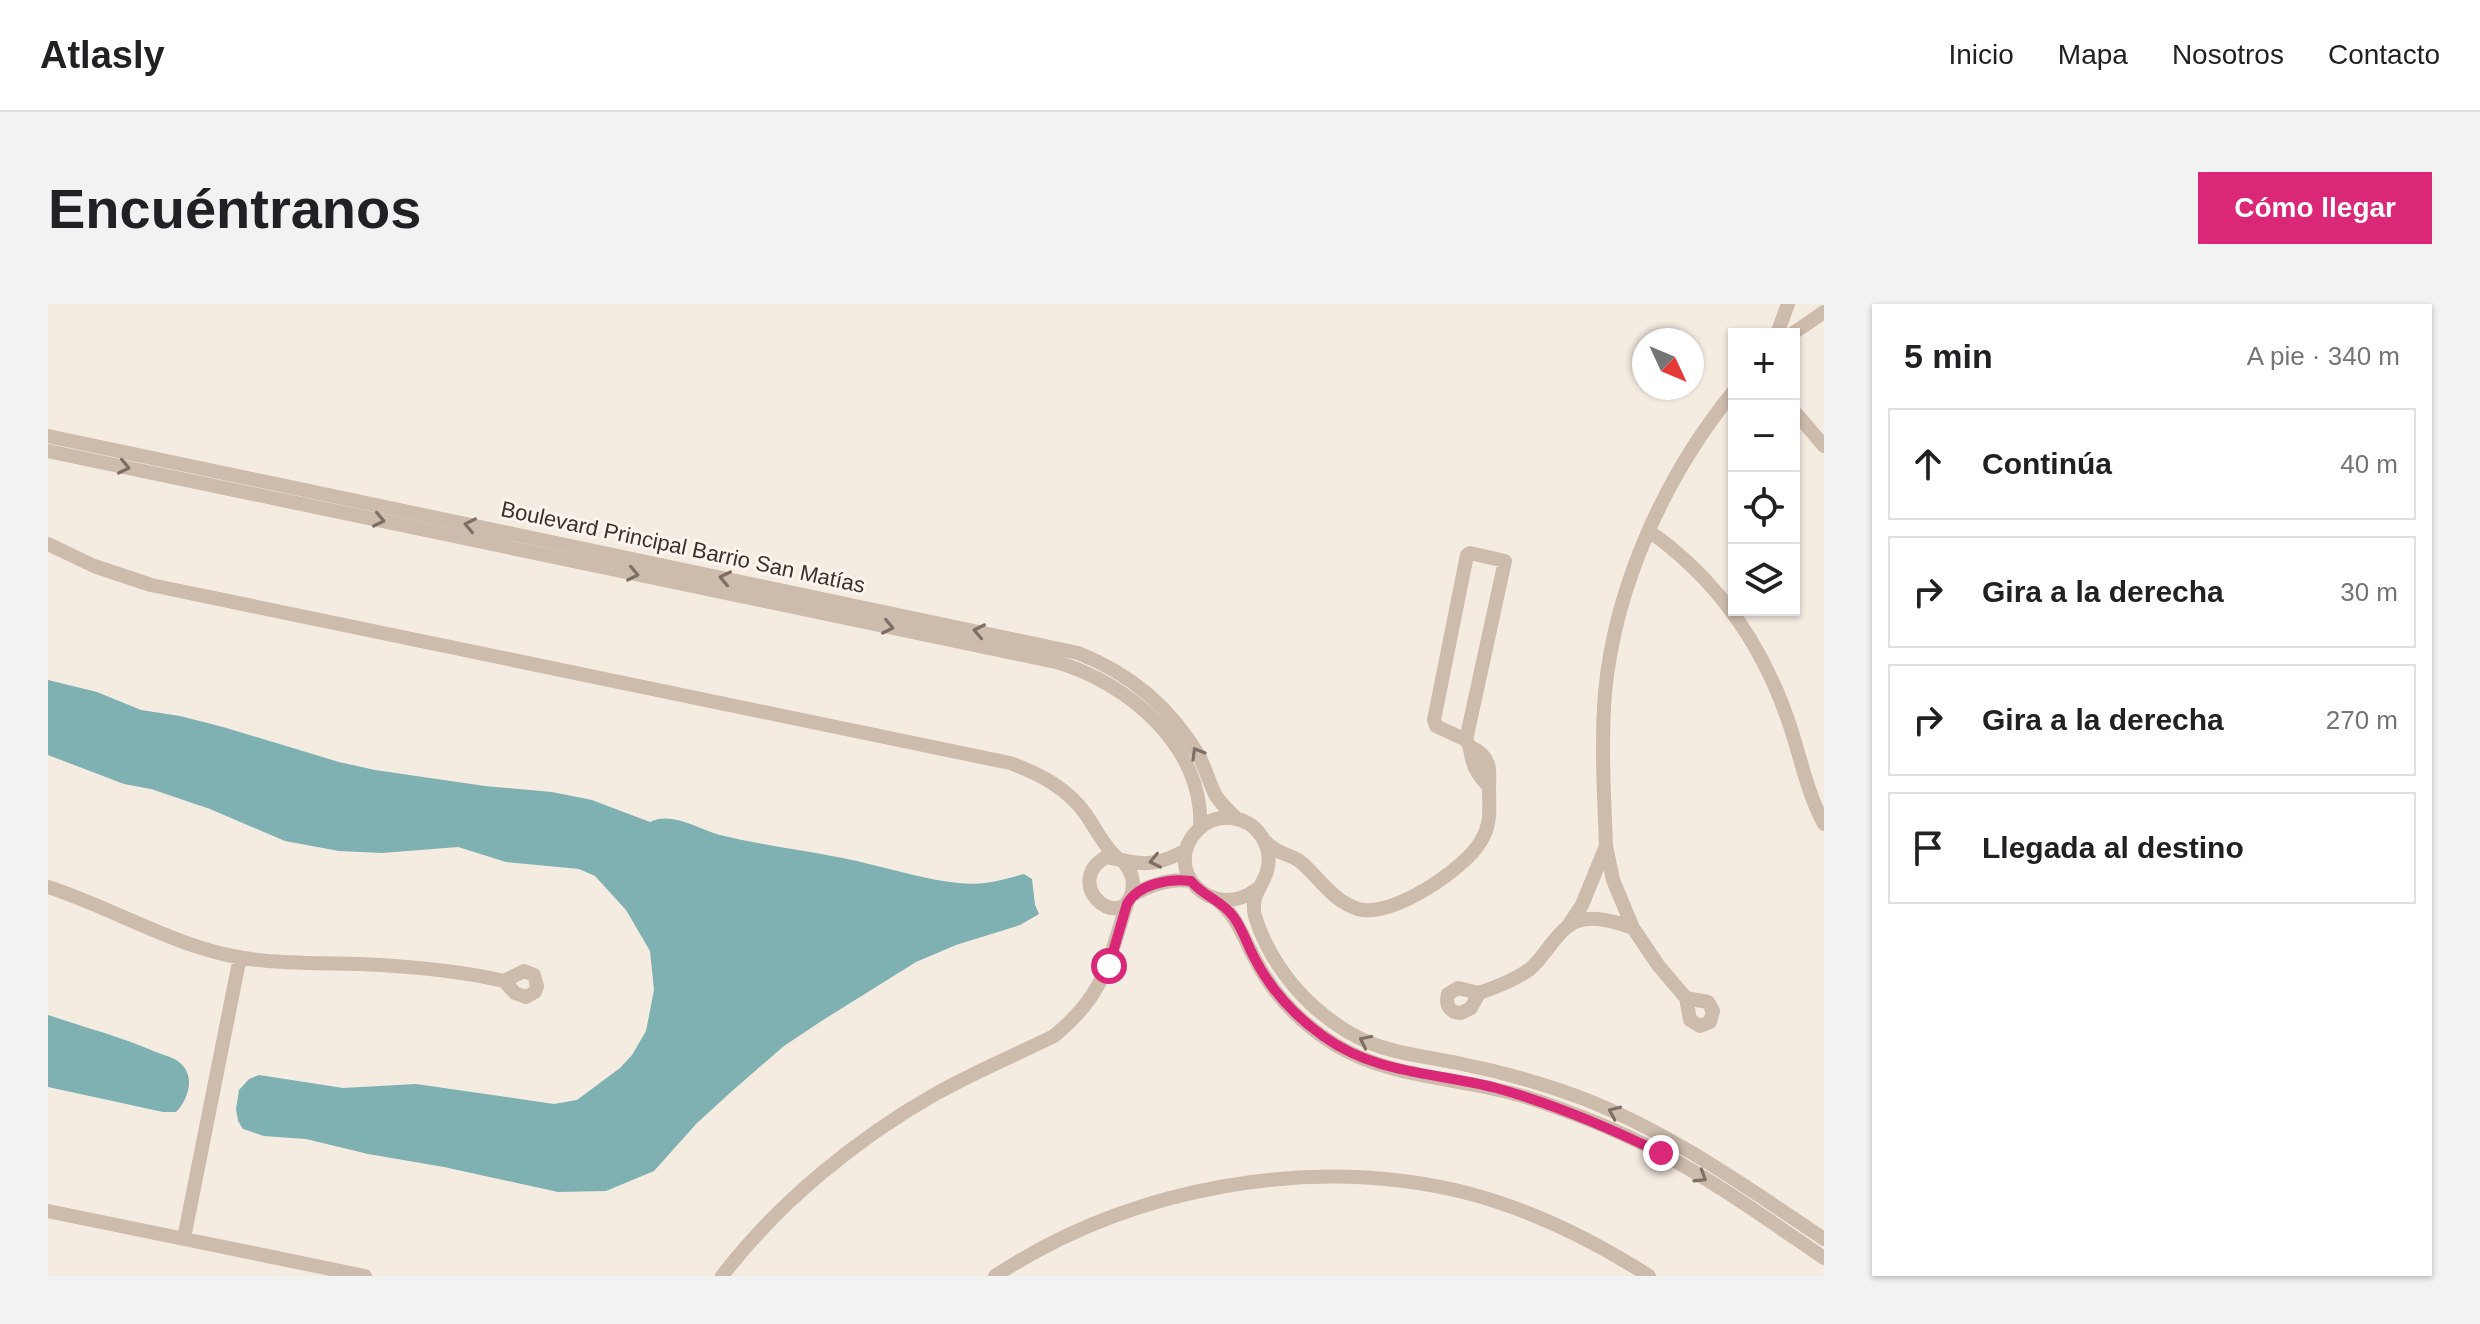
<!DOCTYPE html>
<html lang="es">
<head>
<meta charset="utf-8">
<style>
  :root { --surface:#fff; --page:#f2f2f2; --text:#202124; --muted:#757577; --line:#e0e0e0; --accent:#db2777 }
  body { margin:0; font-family:Arial,sans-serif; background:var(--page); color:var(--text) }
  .controls { position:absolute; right:24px; top:24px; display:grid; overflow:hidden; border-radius:0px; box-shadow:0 2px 6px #0004 }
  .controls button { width:72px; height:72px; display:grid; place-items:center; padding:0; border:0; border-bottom:2px solid var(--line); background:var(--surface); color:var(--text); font:40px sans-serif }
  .compass { position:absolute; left:1584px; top:24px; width:72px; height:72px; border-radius:50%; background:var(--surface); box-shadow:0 2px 6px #0004; rotate:134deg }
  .stop { position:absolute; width:24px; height:24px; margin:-18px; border:6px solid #db2777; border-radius:50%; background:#fff }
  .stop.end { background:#db2777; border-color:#fff; box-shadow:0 2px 8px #0008 }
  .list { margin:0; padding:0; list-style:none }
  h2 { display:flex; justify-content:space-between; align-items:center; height:104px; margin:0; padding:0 32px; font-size:34px }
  h2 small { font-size:26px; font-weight:400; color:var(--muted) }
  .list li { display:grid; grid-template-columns:52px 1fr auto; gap:24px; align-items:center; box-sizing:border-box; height:112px; margin:0 16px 16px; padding:0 16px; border:2px solid var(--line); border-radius:0px }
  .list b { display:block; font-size:30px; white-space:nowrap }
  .list em { font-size:26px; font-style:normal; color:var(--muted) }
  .icon { flex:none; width:44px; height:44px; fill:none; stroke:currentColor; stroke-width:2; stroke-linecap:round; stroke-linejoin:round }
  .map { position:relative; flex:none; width:1776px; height:972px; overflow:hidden; border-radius:0px }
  header { display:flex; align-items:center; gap:48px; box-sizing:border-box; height:112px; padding:0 40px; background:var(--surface); border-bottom:2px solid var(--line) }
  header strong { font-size:38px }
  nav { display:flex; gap:44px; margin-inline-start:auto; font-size:28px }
  .intro { display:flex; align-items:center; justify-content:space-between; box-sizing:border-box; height:192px; padding:0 48px }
  h1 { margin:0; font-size:56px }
  .button { padding:20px 36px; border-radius:0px; background:var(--accent); color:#fff; font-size:28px; font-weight:700 }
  main { display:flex; gap:48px; padding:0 48px }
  aside { flex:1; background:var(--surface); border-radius:0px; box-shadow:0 2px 6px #0004 }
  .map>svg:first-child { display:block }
  .water { fill:#7fb0b2 }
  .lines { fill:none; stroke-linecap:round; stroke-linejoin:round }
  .minor { stroke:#cdbbac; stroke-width:14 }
  .oneway { stroke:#7d6f65 }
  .route { stroke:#db2777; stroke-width:10 }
  .labels { text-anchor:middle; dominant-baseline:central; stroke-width:6; stroke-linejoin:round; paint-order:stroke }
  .street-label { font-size:22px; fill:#3b302b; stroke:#fbf5ee }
</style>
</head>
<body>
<header>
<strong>Atlasly</strong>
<nav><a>Inicio</a><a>Mapa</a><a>Nosotros</a><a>Contacto</a></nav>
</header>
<div class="intro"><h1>Encuéntranos</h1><a class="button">Cómo llegar</a></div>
<main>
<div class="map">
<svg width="1776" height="972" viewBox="0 0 1776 972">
  <rect width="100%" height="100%" fill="#f4ebe1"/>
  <path class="water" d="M0 376 49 388 93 406 132 412 175 423 291 458 327 466 437 482 504 488 544 496 602 518C624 507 650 525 672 531 721 543 772 548 821 560 851 567 880 576 910 579 933 582 954 576 976 570L984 575 987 601 991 610 972 621 908 641 868 658 775 716 736 742 683 788 649 819 606 867 558 887 510 888 396 863 320 850 258 835 216 832 195 825 190 817 188 805 191 786 201 775 211 771 295 784 368 780 506 800 529 796 572 764 584 751 598 727 606 686 602 647 578 606 547 572 531 565 458 558 410 543 334 549 291 547 237 537 162 505 103 485 76 480 0 451Z
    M0 711C36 723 73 733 108 748 115 751 125 753 131 758 148 771 141 795 128 808H115L0 783Z"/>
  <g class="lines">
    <path class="minor" d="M1729 30 1740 0
      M1744 30 1776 8
      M1746 107 1776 142
      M0 132 1030 349C1081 369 1123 404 1151 452 1158 465 1161 479 1168 492 1174 501 1182 508 1189 515
      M0 147 1008 358C1079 378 1157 443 1152 524
      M1601 227C1672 277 1718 346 1744 428 1754 460 1760 490 1776 520
      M0 240 46 262 103 281 962 459C992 470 1021 485 1039 512 1049 527 1056 542 1069 554
      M1418 436 1388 422 1386 416 1419 251 1422 249 1457 257 1418 436C1423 443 1422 447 1424 455 1426 466 1434 475 1441 483
      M1218 538C1231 552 1243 549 1254 559 1273 576 1285 597 1310 605 1343 615 1417 565 1433 537 1444 519 1441 503 1441 484 1442 464 1443 453 1423 443
      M1558 542C1556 492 1553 439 1557 389 1567 281 1618 170 1686 87
      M1058 553 1074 556C1083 567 1088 577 1083 591 1070 628 1014 579 1058 553Z
      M1074 556C1098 563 1117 558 1138 546
      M0 583C65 604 127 643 195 654 234 660 272 659 311 660 359 662 409 666 456 677
      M1209 585C1163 620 1111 563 1151 525 1160 516 1172 513 1184 514 1209 517 1226 542 1219 567 1214 584 1202 592 1207 612 1217 646 1239 678 1265 702 1318 749 1351 747 1414 760 1454 768 1493 779 1531 793 1620 827 1697 882 1776 935
      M1083 592C1102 581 1121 574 1143 577
      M1169 596C1190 613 1195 634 1208 657 1226 691 1254 720 1286 740 1344 776 1415 773 1478 793 1524 808 1570 826 1613 849 1669 879 1723 918 1776 954
      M1520 622 1534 601 1558 542 1565 576 1585 624
      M476 667 486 671 489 682 487 688 478 693 467 689 456 677Z
      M1410 684 1431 689 1423 704 1413 709C1402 709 1397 701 1400 690Z
      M1431 689C1449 683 1467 676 1482 665 1496 653 1505 634 1519 623 1537 608 1566 617 1585 624L1610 661 1638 694
      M1638 694 1660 698 1665 707 1662 718 1652 722 1642 716Z
      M0 907 317 972
      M136 934 192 653
      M674 972C731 898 808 835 889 789 927 768 967 751 1006 732 1058 689 1059 660 1079 600
      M947 972C1082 883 1262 850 1419 889 1484 906 1545 936 1601 972"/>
  </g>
  <defs><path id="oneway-chevron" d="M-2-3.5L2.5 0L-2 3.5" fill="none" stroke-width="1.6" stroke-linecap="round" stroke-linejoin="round" transform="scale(2)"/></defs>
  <g class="oneway">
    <use href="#oneway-chevron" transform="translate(76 163) rotate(12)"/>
    <use href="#oneway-chevron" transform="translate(331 216) rotate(12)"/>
    <use href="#oneway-chevron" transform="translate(422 221) rotate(-168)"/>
    <use href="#oneway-chevron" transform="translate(585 270) rotate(12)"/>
    <use href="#oneway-chevron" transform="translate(677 274) rotate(-168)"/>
    <use href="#oneway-chevron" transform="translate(840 323) rotate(12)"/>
    <use href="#oneway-chevron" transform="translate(931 327) rotate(-168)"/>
    <use href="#oneway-chevron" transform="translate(1149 449) rotate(-120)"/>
    <use href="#oneway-chevron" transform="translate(1107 557) rotate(168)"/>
    <use href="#oneway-chevron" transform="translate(1317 737) rotate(-154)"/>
    <use href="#oneway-chevron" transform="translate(1566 808) rotate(-156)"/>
    <use href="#oneway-chevron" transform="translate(1653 873) rotate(32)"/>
  </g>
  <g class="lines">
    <path class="route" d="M1061 662 1079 600C1090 580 1122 574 1143 577 1155 592 1173 596 1185 612 1195 625 1199 641 1207 655 1223 686 1247 712 1275 732 1329 771 1387 768 1448 784 1506 800 1560 823 1613 849"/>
  </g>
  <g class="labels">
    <g class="street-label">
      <text transform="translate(635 243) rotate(12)">Boulevard Principal Barrio San Matías</text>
    </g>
  </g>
</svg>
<div class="controls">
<button>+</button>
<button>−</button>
<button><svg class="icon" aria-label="locate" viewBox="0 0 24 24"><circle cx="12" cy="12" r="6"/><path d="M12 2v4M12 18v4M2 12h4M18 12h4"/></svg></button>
<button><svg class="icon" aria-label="layers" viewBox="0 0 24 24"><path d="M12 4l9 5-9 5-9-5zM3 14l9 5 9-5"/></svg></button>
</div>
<svg class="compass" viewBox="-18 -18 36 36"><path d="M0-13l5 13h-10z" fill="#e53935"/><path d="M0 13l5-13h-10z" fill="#757577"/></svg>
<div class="stop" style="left:1061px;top:662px"></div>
<div class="stop end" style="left:1613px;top:849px"></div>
</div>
<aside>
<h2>5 min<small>A pie · 340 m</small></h2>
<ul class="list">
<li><svg class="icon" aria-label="ahead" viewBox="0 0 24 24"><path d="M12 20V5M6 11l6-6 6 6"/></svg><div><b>Continúa</b></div><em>40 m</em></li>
<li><svg class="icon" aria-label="right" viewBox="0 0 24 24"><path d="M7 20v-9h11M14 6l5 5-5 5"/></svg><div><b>Gira a la derecha</b></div><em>30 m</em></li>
<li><svg class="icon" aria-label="right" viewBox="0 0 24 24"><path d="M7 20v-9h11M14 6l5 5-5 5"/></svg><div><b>Gira a la derecha</b></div><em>270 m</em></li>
<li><svg class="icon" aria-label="arrive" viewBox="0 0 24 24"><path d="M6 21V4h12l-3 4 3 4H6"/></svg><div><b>Llegada al destino</b></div></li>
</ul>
</aside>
</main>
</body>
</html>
